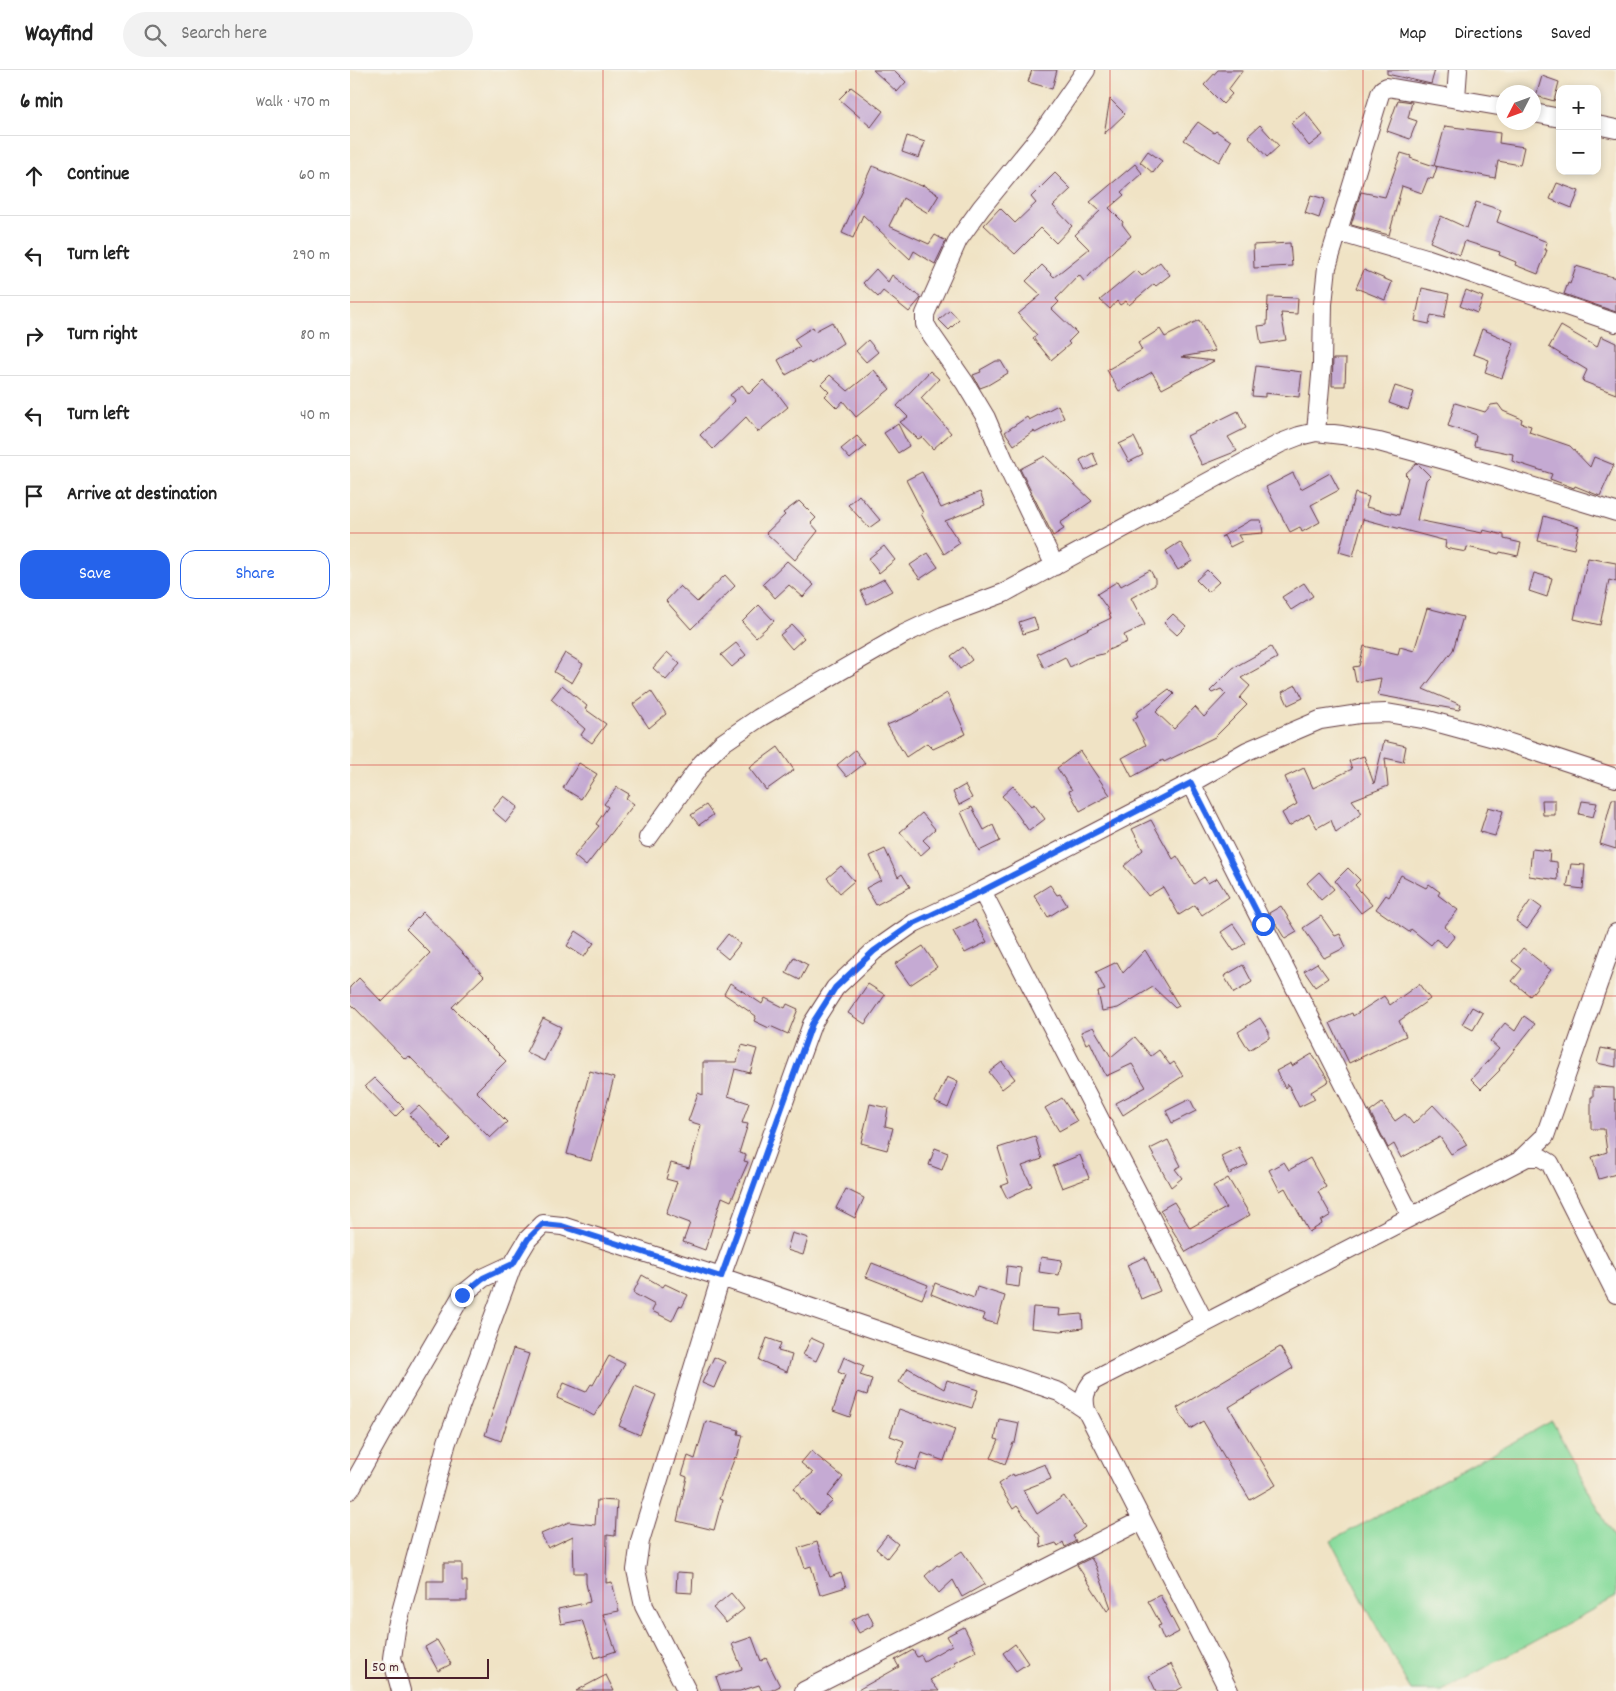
<!DOCTYPE html>
<html lang="en">
<head>
<meta charset="utf-8">
<style>
  :root { --surface:#fff; --page:#f2f2f2; --text:#222; --muted:#767676; --line:#e0e0e0; --accent:#2563eb }
  body { margin:0; font-family:Dekko,sans-serif; background:var(--page); color:var(--text) }
  .controls { position:absolute; right:15px; top:15px; display:grid; overflow:hidden; border-radius:10px; box-shadow:0 2px 8px #0003 }
  .controls button { width:45px; height:45px; display:grid; place-items:center; padding:0; border:0; border-bottom:1px solid var(--line); background:var(--surface); color:var(--text); font:25px sans-serif }
  .compass { position:absolute; left:1146px; top:15px; width:45px; height:45px; border-radius:50%; background:var(--surface); box-shadow:0 2px 8px #0003; rotate:228deg }
  .scale { position:absolute; left:15px; bottom:12px; width:124px; box-sizing:border-box; padding-left:5px; border:2px solid #4a1f2b; border-top:0; font-size:14px; line-height:18px; white-space:nowrap; color:#4a1f2b; -webkit-text-stroke:4px #f7f3e8; paint-order:stroke }
  .stop { position:absolute; width:15px; height:15px; margin:-11px; border:4px solid #2563eb; border-radius:50%; background:#fff }
  .stop.end { background:#2563eb; border-color:#fff; box-shadow:0 1px 5px #0008 }
  .list { margin:0; padding:0; list-style:none }
  h2 { display:flex; justify-content:space-between; align-items:center; height:65px; margin:0; padding:0 20px; font-size:21px }
  h2 small { font-size:16px; font-weight:400; color:var(--muted) }
  .list li { display:grid; grid-template-columns:32px 1fr auto; gap:15px; align-items:center; box-sizing:border-box; height:80px; padding:0 20px; border-top:1px solid var(--line) }
  .list b { display:block; font-size:19px; white-space:nowrap }
  .list em { font-size:16px; font-style:normal; color:var(--muted) }
  .actions { display:flex; gap:10px; padding:15px 20px }
  .actions a { flex:1; padding:11px 0; border:1px solid var(--accent); border-radius:15px; text-align:center; font-size:18px; color:var(--accent) }
  .actions .main { background:var(--accent); color:#fff }
  .icon { flex:none; width:28px; height:28px; fill:none; stroke:currentColor; stroke-width:2; stroke-linecap:round; stroke-linejoin:round }
  .map { position:relative; flex:none; width:1266px; height:1621px; overflow:hidden }
  header { display:flex; align-items:center; gap:30px; box-sizing:border-box; height:70px; padding:0 25px; background:var(--surface); border-bottom:1px solid var(--line) }
  header strong { font-size:24px }
  nav { display:flex; gap:28px; margin-inline-start:auto; font-size:18px }
  .search { width:350px; height:45px; background:var(--page); display:flex; align-items:center; gap:12px; box-sizing:border-box; padding:0 18px; border-radius:28px; color:var(--muted); font-size:19px }
  main { display:flex }
  aside { flex:1; background:var(--surface) }
  .map>svg:first-child { display:block }
  .green { fill:#89dc9d; stroke:#6a7e64 }
  .building { fill:#c5aad3 }
  .lines { fill:none; stroke-linecap:round; stroke-linejoin:round }
  .minor-casing { stroke:#633c42; stroke-width:20 }
  .minor { stroke:#fff; stroke-width:18 }
  .route { stroke:#2563eb; stroke-width:6 }
  .grid { fill:none; stroke:#d62828; stroke-width:1; stroke-opacity:0.55 }
</style>
</head>
<body>
<header>
<strong>Wayfind</strong>
<div class="search"><svg class="icon" aria-label="search" viewBox="0 0 24 24"><circle cx="10" cy="10" r="6"/><path d="M15 15l6 6"/></svg>Search here</div>
<nav><a>Map</a><a>Directions</a><a>Saved</a></nav>
</header>
<main>
<aside>
<h2>6 min<small>Walk · 470 m</small></h2>
<ul class="list">
<li><svg class="icon" aria-label="ahead" viewBox="0 0 24 24"><path d="M12 20V5M6 11l6-6 6 6"/></svg><div><b>Continue</b></div><em>60 m</em></li>
<li><svg class="icon" aria-label="left" viewBox="0 0 24 24"><path d="M17 20v-9H6M10 6l-5 5 5 5"/></svg><div><b>Turn left</b></div><em>290 m</em></li>
<li><svg class="icon" aria-label="right" viewBox="0 0 24 24"><path d="M7 20v-9h11M14 6l5 5-5 5"/></svg><div><b>Turn right</b></div><em>80 m</em></li>
<li><svg class="icon" aria-label="left" viewBox="0 0 24 24"><path d="M17 20v-9H6M10 6l-5 5 5 5"/></svg><div><b>Turn left</b></div><em>40 m</em></li>
<li><svg class="icon" aria-label="arrive" viewBox="0 0 24 24"><path d="M6 21V4h12l-3 4 3 4H6"/></svg><div><b>Arrive at destination</b></div></li>
</ul>
<div class="actions"><a class="main">Save</a><a>Share</a></div>
</aside>
<div class="map">
<svg width="1266" height="1621" viewBox="0 0 1266 1621">
  <rect width="100%" height="100%" fill="#f7f3e8"/>
  <filter id="ink" filterUnits="userSpaceOnUse"><feTurbulence type="fractalNoise" baseFrequency=".02" numOctaves="2"/><feDisplacementMap in="SourceGraphic" scale="10" xChannelSelector="R" yChannelSelector="G"/><feConvolveMatrix kernelMatrix="1 2 1 2 8 2 1 2 1" color-interpolation-filters="sRGB"/></filter>
  <filter id="wash" filterUnits="userSpaceOnUse"><feTurbulence type="fractalNoise" baseFrequency=".0096" numOctaves="4" result="noise"/><feDisplacementMap in="SourceGraphic" scale="20" xChannelSelector="R" yChannelSelector="G"/><feGaussianBlur stdDeviation="1.12" result="paint"/><feColorMatrix in="noise" values="0 0 0 0 0 0 0 0 0 0 0 0 0 0 0 0 0 1.4 0 .05"/><feComposite in="paint" operator="in"/></filter>
  <g filter="url(#wash)">
    <rect width="100%" height="100%" fill="#f0e3c5"/>
    <path class="green" d="M1202 1351 1266 1472V1527L1092 1621H1061L981 1471Z"/>
    <g id="blocks">
      <path class="building" d="M523 0H544L556 12 547 22Z
        M682 0H707L702 19 678 12Z
        M868 0H893L878 20 882 24 873 34 854 15Z
        M1037 0H1085L1081 14 1037 4Z
        M1192 6 1209 12 1204 31 1186 26Z
        M501 17 533 41 521 57 489 29Z
        M760 29 775 44 754 64Z
        M1048 30 1062 32 1058 48 1067 51 1060 69 1037 61Z
        M955 42 973 65 959 76 941 53Z
        M848 52 864 63 866 61 881 71 869 92 834 70Z
        M910 55 929 76 917 87 898 66Z
        M1095 56 1150 63 1149 73 1174 77 1170 95 1148 91 1145 108 1085 96 1087 97 1083 109 1078 108 1072 123 1052 116 1039 165 1001 155 1011 122 1035 127 1051 83 1061 86 1060 88 1084 96Z
        M557 66 575 72 569 88 552 82Z
        M798 81 812 91 803 103 790 92Z
        M785 94 792 103 771 122 774 125 759 138 773 152 772 154 781 166 766 178 734 211 729 205 706 229 709 232 702 239 727 263 718 272 720 274 701 290 683 268 687 265 668 244 691 225 676 211 692 195 704 207 739 179 725 165 750 141 740 132Z
        M522 96 572 116 573 115 589 125 578 143 553 128 539 156 579 174 585 165 596 171 585 194 564 181 560 189 513 145 503 168 492 163Z
        M705 103 721 119 703 136 722 156 706 173 691 158 665 184 634 155 650 138 665 153 686 133 681 127Z
        M1207 113 1229 121 1222 138 1200 129Z
        M961 125 975 129 969 148 955 143Z
        M1126 132 1151 140 1147 152 1197 172 1195 180H1197L1188 204 1165 195 1166 192 1149 185 1150 182 1115 171 1110 185 1080 172 1091 146 1117 158Z
        M940 173 942 196 904 198 903 175Z
        M810 192 820 205 806 216 804 214 779 235 776 231 770 235 767 231 760 239 750 230 786 200 792 206Z
        M1226 196 1266 208V242L1214 224 1218 213 1220 214Z
        M526 199 538 212 542 205 571 228 559 242 533 221 528 227 513 213Z
        M1014 200 1042 212 1035 230 1006 218Z
        M1072 218 1099 224 1094 248 1081 245 1079 254 1065 251Z
        M1116 220 1133 227 1127 243 1110 236Z
        M918 227 948 228 947 244 931 243 936 270 911 274 908 256 917 255Z
        M600 240 609 250 599 260 589 250Z
        M849 250 865 281 831 287 864 291 812 319 802 302 769 321 757 300 792 280 788 273 810 259 815 267Z
        M482 252 493 273 461 294 459 292 436 305 428 290 450 277 444 269 463 257 465 261Z
        M1211 256 1247 277 1251 266 1266 273V324L1232 311 1237 300 1199 277Z
        M1132 259 1164 273 1152 308 1135 302 1139 290 1123 284Z
        M518 270 528 282 516 292 506 281Z
        M983 289H996L995 316H982Z
        M646 291H651L658 303 638 315 630 318 623 305 631 302 630 300Z
        M906 296 952 302 949 327 915 323V327L902 326Z
        M524 300 540 319 506 347 493 331 487 338 475 326 479 322 471 314 480 305 498 321Z
        M580 301 589 309 571 328 601 363 583 379 572 367 568 369 550 352 558 347 547 336Z
        M413 310 428 324 438 337 408 362 396 347 363 379 350 365 385 331 380 325 392 315 399 324Z
        M1045 316 1064 322 1058 340 1039 333Z
        M1105 333 1135 342 1141 335 1148 334 1153 341 1172 349 1171 353 1181 356 1179 362 1220 376 1240 397 1244 387 1264 395 1250 426 1225 416 1224 418 1200 409 1202 404 1162 391 1163 384 1124 376 1126 365 1098 356Z
        M708 335 714 348 685 363 684 361 664 375 655 362 677 347 679 350Z
        M888 341 896 358 878 367 887 381 852 395 837 366Z
        M548 354 559 376 548 383 534 363Z
        M507 366 516 376 500 389 491 379Z
        M784 367 793 385 779 392 769 374Z
        M743 383 748 395 735 401 730 390Z
        M695 386 742 431 710 453 714 459 703 466 670 399Z
        M1067 393 1080 406 1076 410 1067 450 1132 463 1133 460 1154 465V469L1171 473 1168 486 1150 482 1149 484 1117 477 1116 482 1095 478 1096 471 1013 449 1003 486 989 482 1005 423 1019 427 1016 437 1049 445 1058 407 1055 404Z
        M572 402 591 438 630 422 635 435 595 451 610 473 594 484 571 444 573 443 556 410Z
        M943 403 951 419 980 403 989 420 961 435 970 452 952 462 950 457 940 462 916 417Z
        M509 425 530 450 519 458 498 435Z
        M449 431 466 448 461 453 468 461 445 490 416 463 435 445 433 443Z
        M1194 446 1229 457 1224 479 1188 471Z
        M901 450H911L913 463 888 465 892 471 880 477 874 466 871 467Z
        M830 472 842 491 828 500 816 481Z
        M534 476 545 490 529 503 518 489Z
        M578 483 588 497 570 509 560 495Z
        M1238 488 1266 493V512L1259 510 1250 555 1224 549Z
        M437 491 464 515 453 527 439 515 425 528 413 514Z
        M800 500 805 509V515L781 528 795 555 774 565 777 572 756 581V583L737 588 720 597 715 587 694 598 687 584 761 548 757 538 747 524 768 511 771 516Z
        M857 500 869 512 858 522 846 510Z
        M1184 503 1202 508 1197 527 1179 521Z
        M375 505 385 516 341 559 316 531 330 516 347 532Z
        M534 509 542 521 517 534 511 521Z
        M954 513 963 526 941 540 932 527Z
        M409 535 424 551 406 567 392 552Z
        M1077 538 1113 547 1103 580 1073 619 1111 635 1109 640 1028 625 1031 608 1006 612 1003 597 1009 596 1014 576 1048 584 1050 577 1064 581Z
        M823 544 836 556 827 565 814 553Z
        M684 547 688 559 673 564 669 552Z
        M442 555 454 568 442 579 430 565Z
        M386 573 396 585 382 597 371 585Z
        M613 577 622 590 610 599 601 586Z
        M921 577 927 588 891 608 900 616 890 628 897 635 865 667 814 692 813 690 782 707 772 688 796 675 783 649 788 646 786 643 819 619 824 624 806 642 824 659 845 637 854 647 876 624 871 619 862 623 860 621 883 598Z
        M317 582 330 594 316 610 303 598Z
        M215 583 233 594 222 613 204 602Z
        M212 615 237 636 235 639 256 654 242 673 231 665 235 659 201 629Z
        M946 615 953 628 938 635 932 622Z
        M301 621 316 644 299 658 283 634Z
        M597 623 616 664 583 679 577 673 556 687 537 655 561 645Z
        M1034 671 1056 676 1053 692 1035 688 1038 716 1002 730 1012 743 986 763 981 750 967 758 959 744 939 756 932 743 947 734 935 707 954 698 963 718 1002 699 999 691 1014 686 1024 714Z
        M428 677 444 700 416 720 399 698Z
        M505 680 515 693 497 707 487 695Z
        M730 681 760 725 730 741 719 721 722 720 707 698Z
        M229 693 247 704 231 729 213 718Z
        M615 715 622 728 609 735 603 722Z
        M663 716 681 736 684 734 695 749 679 761 667 744 652 726Z
        M267 717 279 724 276 728 284 734 236 796 224 786 249 756 246 754 258 737 254 734Z
        M154 726 168 737 156 752 142 740Z
        M1262 729H1266V779L1250 774Z
        M1192 730H1205V745H1193Z
        M1232 731 1247 733 1243 747 1229 744Z
        M356 735 363 745 349 755 341 745Z
        M622 737 634 760 643 755 650 771 629 781 611 742Z
        M1138 737 1153 741 1145 766 1130 762Z
        M572 743 585 759 573 770 580 777 570 786 550 762Z
        M801 750 823 789 827 786 844 814 854 807 858 813 867 808 879 827 852 845 845 835 829 845 813 817 798 826 791 816 774 796 793 780 782 759Z
        M535 779 548 807 552 804 560 817 526 835 516 818 531 810 520 786Z
        M1182 779 1200 781 1199 791 1207 792 1208 810 1179 806Z
        M1221 794 1235 795 1233 819 1217 817Z
        M491 796 504 811 490 823 477 808Z
        M998 798 1010 810 1005 815 1022 835 1011 843 985 811Z
        M969 802 984 819 971 830 957 813Z
        M1051 805 1076 818 1079 814 1090 822 1088 825 1108 840 1094 857 1105 866 1096 877 1086 869 1081 875 1061 859 1059 862 1026 839 1036 825 1039 827Z
        M700 815 707 825 710 824 717 835 698 847 684 825Z
        M1181 830 1192 838 1177 859 1166 851Z
        M931 836 947 862 935 869 919 843Z
        M73 842 134 906 102 937 156 991 126 1021 157 1052 140 1068 59 986 55 989 0 933V917L9 908 32 932 80 883 56 859Z
        M971 846 985 866 990 864 996 877 974 888 953 858Z
        M625 850 637 872 615 883 603 861Z
        M883 854 896 873 884 881 871 862Z
        M226 861 244 873 234 887 217 876Z
        M378 864 390 874 378 889 366 879Z
        M573 876 587 897 560 915 545 894Z
        M1173 878 1201 900 1180 926 1162 911 1172 899 1162 891Z
        M795 880 829 936 825 938 803 917 768 938 752 941 748 922 755 920 746 902 767 892 773 903Z
        M444 887 458 895 450 910 436 903Z
        M967 893 978 908 965 917 954 901Z
        M893 895 902 912 884 923 874 906Z
        M380 913 412 934 415 928 435 938 437 934 448 939 438 964 420 956 419 958 404 951 406 946 374 924Z
        M518 914 535 925 515 954 498 943Z
        M1069 914 1080 929 1049 951 1056 966 999 993 980 953 1002 943 1003 946 1034 926 1040 935Z
        M1122 937 1133 943 1123 960 1112 954Z
        M1174 946 1185 954 1149 999 1150 1000 1131 1019 1121 1009 1149 979 1140 971 1155 953 1165 961Z
        M193 948 211 957 194 991 176 982Z
        M910 948 919 962V968L899 980 888 962Z
        M743 957 761 987 785 967 801 986 809 980 820 995 824 992 833 1006 773 1045 766 1033 796 1017 782 994 756 1006 740 972 736 974 731 962Z
        M392 975 407 979 400 1003 385 999 378 1026 399 1033 392 1053 398 1054 389 1083 396 1085 394 1091 398 1092 381 1131 372 1127 355 1180 333 1172 340 1153 316 1144 327 1112 316 1109 321 1093 339 1098 351 1055 338 1051 348 1023 353 1025V992H387Z
        M1251 978 1266 981V997L1247 993Z
        M962 984 979 1011 961 1022 965 1029 949 1037 938 1014 935 1018 926 1001 941 993 942 996Z
        M652 992 665 1009 652 1019 639 1002Z
        M240 1001 264 1008 241 1091 217 1084Z
        M597 1007 608 1012 598 1038 585 1032Z
        M24 1008 54 1038 45 1047 15 1016Z
        M1243 1017 1264 1018V1030L1266 1029V1104L1249 1109 1242 1087 1257 1082 1254 1059H1241V1027H1243Z
        M712 1028 727 1051 709 1061 695 1038Z
        M840 1029 846 1041 822 1053 816 1041Z
        M1032 1033 1045 1051 1055 1044 1063 1054 1083 1035 1110 1064 1117 1075 1101 1084 1090 1067 1051 1088 1044 1074 1038 1078 1020 1042Z
        M520 1034 538 1038 535 1056 543 1058 537 1080 511 1073Z
        M69 1036 101 1069 91 1079 59 1045Z
        M685 1066 692 1089 672 1096 682 1116 657 1128 651 1116 659 1113 648 1078Z
        M818 1070 831 1096 825 1099 832 1108 821 1117 800 1079Z
        M889 1077 898 1095 879 1104 871 1086Z
        M585 1078 598 1083 592 1100 579 1095Z
        M730 1085 739 1108 712 1118 703 1096Z
        M960 1088 976 1117 968 1122 981 1145 971 1151 972 1154 959 1162 935 1118 930 1121 919 1100 934 1092 939 1100Z
        M878 1108 900 1145 836 1182 810 1140 824 1132 840 1158 876 1138 863 1116Z
        M496 1119 514 1128 505 1148 486 1138Z
        M442 1163 458 1168 453 1185 437 1180Z
        M691 1187 712 1190 709 1205 689 1202Z
        M795 1187 810 1221 791 1229 777 1195Z
        M522 1193 578 1215 572 1229 516 1207Z
        M657 1196 671 1198 669 1217 655 1215Z
        M292 1205 313 1217 315 1214 338 1225 332 1237 329 1236 322 1251 302 1241 305 1235 283 1223Z
        M585 1213 624 1228 627 1217 655 1226 647 1254 633 1250 635 1244 618 1239 581 1224Z
        M683 1237 710 1239 709 1246 732 1244 733 1258 711 1261 681 1258Z
        M417 1268 431 1273 428 1281 442 1285 437 1302 409 1290Z
        M461 1268 474 1274 466 1291 453 1285Z
        M930 1277 943 1298 879 1337 926 1415 900 1430 853 1351 840 1359 827 1338Z
        M163 1279 179 1284 151 1371 135 1365Z
        M259 1286 275 1294 244 1346 230 1338 207 1328 214 1313 236 1322 241 1314 243 1315Z
        M364 1287 375 1292 364 1318 352 1313Z
        M494 1287 514 1296 510 1305 522 1309 517 1325 508 1322 500 1347 483 1341 495 1305 488 1302Z
        M558 1298 594 1319 597 1310 628 1320 622 1338 561 1319 549 1312Z
        M285 1316 306 1325 290 1365 269 1356Z
        M549 1339 605 1359 594 1391 572 1383 566 1400 546 1393 554 1371 540 1366Z
        M649 1349 669 1353 665 1373H663L655 1394 641 1388 649 1370 645 1369Z
        M356 1351 389 1360 388 1364 393 1365 387 1388 385 1387 369 1429 372 1430 364 1460 327 1451 337 1407 332 1405 338 1386 345 1389Z
        M461 1381 493 1407 478 1426 483 1431 468 1445 453 1429 452 1430 444 1418 463 1403 451 1393Z
        M695 1394 701 1409 673 1420 687 1444 714 1426 735 1457 723 1466 726 1471 715 1477 713 1472 708 1476 706 1473 691 1478 690 1466 667 1436 663 1439 648 1414 663 1404 664 1406Z
        M247 1430 267 1431 265 1466 257 1465 256 1513 262 1512 269 1541 253 1544 266 1581 245 1588 232 1550 211 1554 208 1539 240 1532 236 1513V1503H224L223 1466 198 1478 191 1464 219 1452 245 1455Z
        M537 1465 548 1474 537 1488 526 1479Z
        M467 1472 480 1507 491 1503 496 1517 470 1525 461 1496 455 1498 448 1478Z
        M612 1481 635 1514 612 1527 603 1510 589 1523 575 1506 587 1495 589 1496Z
        M741 1488 746 1496 761 1538 757 1541 727 1495Z
        M94 1493H112V1511H117V1531H77V1511H94Z
        M327 1502 343 1503 342 1523 326 1522Z
        M381 1523 394 1539 376 1553 363 1538Z
        M810 1525 829 1562 814 1570 808 1556 811 1555 798 1531Z
        M518 1542 524 1555 509 1563 502 1550Z
        M614 1557 626 1581 604 1592 606 1595 580 1610 589 1621H506L549 1597 545 1590 563 1580 567 1587 571 1585 574 1591 602 1575 597 1566Z
        M402 1567 411 1591 416 1588 430 1616 420 1621H412L409 1615 390 1621H371L366 1607 392 1599 382 1574Z
        M87 1570 101 1594 88 1601 75 1577Z
        M665 1574 678 1593 666 1601 653 1583Z
        M821 1594 833 1617 826 1621H806L799 1606Z
        M256 1605 264 1621H226Z"/>
    </g>
  </g>
  <g filter="url(#ink)">
    <use href="#blocks" fill-opacity="0" stroke="#633c42" stroke-width="1"/>
    <g class="lines">
      <defs>
        <path id="minor" d="M1106 28 1108 0
          M1184 43 1210 48
          M1247 55 1266 59
          M988 162 1076 188 1266 253
          M966 362 972 294 973 234 977 197 1030 24 1033 19 1037 17 1154 37
          M705 496 654 390 636 348 615 313 581 264 575 254V244L608 170 631 138 690 66 736 0
          M841 713 1061 1146
          M298 768 352 693 371 674 409 648 554 564 592 546 654 523 893 393 931 373 949 366 966 362 992 365 1029 372 1102 392 1266 442
          M632 821 855 1253
          M1171 1089 1195 1066 1266 863
          M0 1420 35 1357 112 1225 133 1208 163 1194
          M51 1621 42 1588 46 1560 97 1372 163 1194 178 1169 193 1154 212 1156 371 1207 709 1322 736 1340
          M337 1621 294 1536 286 1500 290 1471 371 1207 462 954 485 918 524 881 564 853 632 821 841 713 897 681 970 650 1009 644 1037 643 1078 650 1148 669 1266 708
          M454 1621 792 1450
          M879 1621 736 1340C733 1328 735 1320 743 1311L1177 1087H1190L1200 1093 1266 1224"/>
      </defs>
      <use href="#minor" class="minor-casing"/>
      <use href="#minor" class="minor"/>
    </g>
  </g>
  <g class="lines" filter="url(#ink)">
    <path class="route" d="M112 1225 133 1208 163 1194 178 1169 193 1154 212 1156 371 1207 462 954 485 918 524 881 564 853 632 821 841 713 913 854"/>
  </g>
  <path class="grid" d="M253 0V1621M506 0V1621M760 0V1621M1013 0V1621M0 232H1266M0 463H1266M0 695H1266M0 926H1266M0 1158H1266M0 1389H1266"/>
</svg>
<div class="controls">
<button>+</button>
<button>−</button>
</div>
<svg class="compass" viewBox="-18 -18 36 36"><path d="M0-13l5 13h-10z" fill="#e53935"/><path d="M0 13l5-13h-10z" fill="#767676"/></svg>
<div class="scale">50 m</div>
<div class="stop" style="left:913px;top:854px"></div>
<div class="stop end" style="left:112px;top:1225px"></div>
</div>
</main>
</body>
</html>
